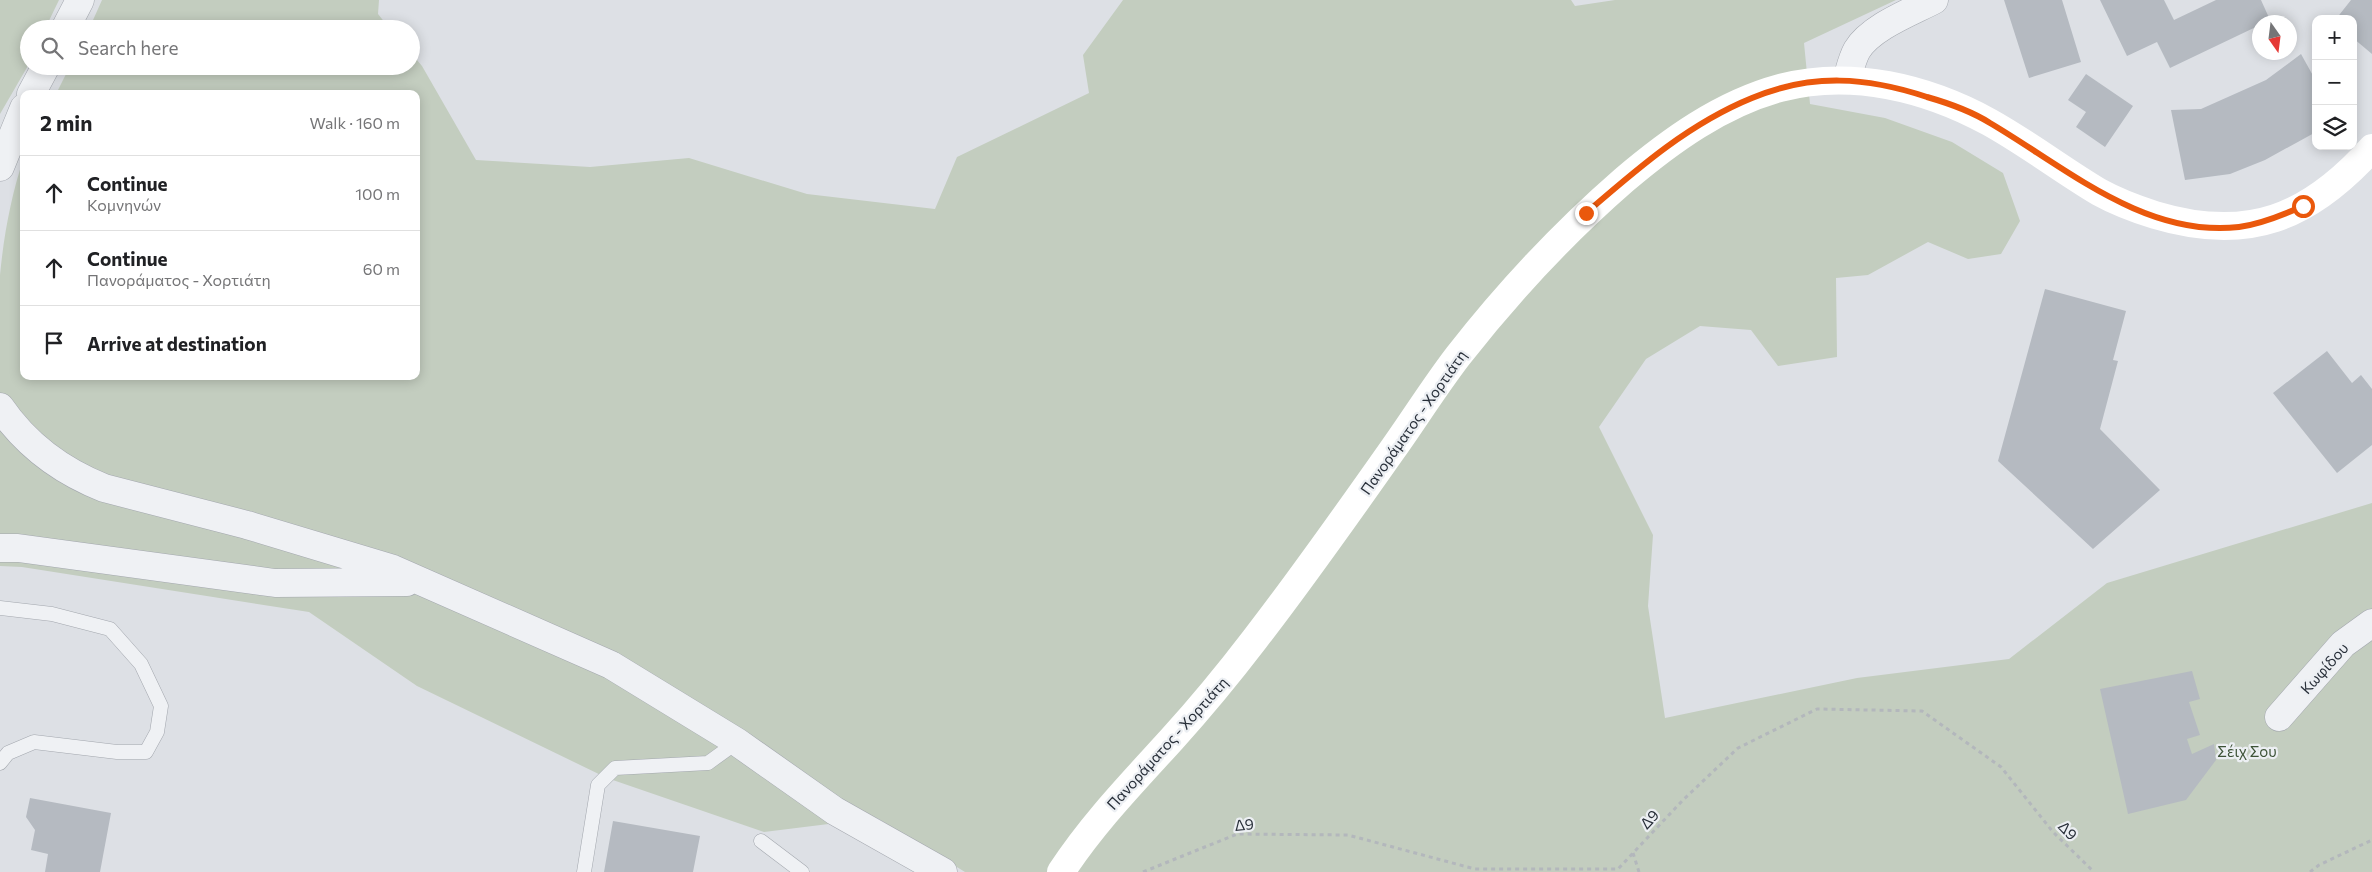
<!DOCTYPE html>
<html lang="en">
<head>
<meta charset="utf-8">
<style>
  :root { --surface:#fff; --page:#f2f2f2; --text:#202124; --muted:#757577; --line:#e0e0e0 }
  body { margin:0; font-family:Commissioner,sans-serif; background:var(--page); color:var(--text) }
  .controls { position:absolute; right:15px; top:15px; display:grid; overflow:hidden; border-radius:10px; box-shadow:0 2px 12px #0003 }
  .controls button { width:45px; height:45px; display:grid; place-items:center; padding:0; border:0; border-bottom:1px solid var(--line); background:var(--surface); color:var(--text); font:25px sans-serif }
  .compass { position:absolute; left:2252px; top:15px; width:45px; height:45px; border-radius:50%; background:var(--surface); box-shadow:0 2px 12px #0003; rotate:166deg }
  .stop { position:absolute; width:15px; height:15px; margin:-11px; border:4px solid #ea580c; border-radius:50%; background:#fff }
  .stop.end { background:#ea580c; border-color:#fff; box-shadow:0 1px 5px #0008 }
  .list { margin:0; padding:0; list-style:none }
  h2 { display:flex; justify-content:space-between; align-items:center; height:65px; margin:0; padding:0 20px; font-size:21px }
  h2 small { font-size:16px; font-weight:400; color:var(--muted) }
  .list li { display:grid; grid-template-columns:32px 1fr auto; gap:15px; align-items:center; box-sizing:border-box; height:75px; padding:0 20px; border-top:1px solid var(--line) }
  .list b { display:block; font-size:19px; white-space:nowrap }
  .list p { margin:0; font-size:16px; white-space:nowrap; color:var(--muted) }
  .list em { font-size:16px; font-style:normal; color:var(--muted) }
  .icon { flex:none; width:28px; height:28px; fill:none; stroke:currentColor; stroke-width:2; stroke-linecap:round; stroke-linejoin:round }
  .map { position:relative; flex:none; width:2372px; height:872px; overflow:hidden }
  .search { position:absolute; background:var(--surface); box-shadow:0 2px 12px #0003; left:20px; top:20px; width:400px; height:55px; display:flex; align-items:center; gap:12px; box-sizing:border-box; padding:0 18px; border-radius:28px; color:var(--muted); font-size:19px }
  .panel { position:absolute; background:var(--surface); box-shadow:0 2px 12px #0003; left:20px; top:90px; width:400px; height:290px; border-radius:10px }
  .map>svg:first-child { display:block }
  .green { fill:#c3cdbf }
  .building { fill:#b5bac1 }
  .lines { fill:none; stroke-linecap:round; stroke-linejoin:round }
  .lane-casing { stroke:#a3a7ae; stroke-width:15 }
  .street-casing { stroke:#a3a7ae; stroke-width:29 }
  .path { stroke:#b3b7bc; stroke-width:3; stroke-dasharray:4 4; stroke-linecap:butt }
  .lane { stroke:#eff1f4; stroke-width:14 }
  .street { stroke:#eff1f4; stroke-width:28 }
  .secondary { stroke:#fff; stroke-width:28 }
  .route { stroke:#ea580c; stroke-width:6 }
  .labels { text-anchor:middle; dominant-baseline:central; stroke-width:4.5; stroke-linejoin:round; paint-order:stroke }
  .street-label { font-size:15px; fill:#282f39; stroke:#eceff3 }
  .park-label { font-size:15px; fill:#3d5337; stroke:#eceff3 }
</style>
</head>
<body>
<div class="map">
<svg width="2372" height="872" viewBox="0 0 2372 872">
  <rect width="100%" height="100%" fill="#dde0e5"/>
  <path class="green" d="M0 0H59L45 29H29V64L0 114Z
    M102 0H379L378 14 390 29H89Z
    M1123 0H1571L1575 6 1615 0H1896L1804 43 1810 104 1885 118 1952 142 2003 173 2020 221 2001 254 1968 259 1928 242 1868 275 1836 278 1837 357 1778 366 1751 330 1700 326 1646 359 1599 427 1653 535 1648 606 1665 718 1857 678 2009 659 2107 583 2372 503V872H965L877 818 764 832 607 778 417 686 309 612 22 567 0 566V275C4 234 11 196 24 157V376H416V94H56L70 66H411V53L422 66 476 160 590 167 689 158 807 194 935 209 957 157 1089 93 1083 55Z"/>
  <path class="building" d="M2004 0H2062L2081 62 2029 78Z
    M2100 0H2164L2174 20 2216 0H2261L2270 20 2260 22V25L2170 68 2157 42 2127 56Z
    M2351 0H2372V54L2353 38V19H2336Z
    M2301 54 2316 81V132L2265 160 2230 174 2185 180 2171 110 2201 109 2266 80Z
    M2086 74 2133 106 2105 147 2076 127 2086 112 2068 100Z
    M2045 289 2126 311 2113 360 2118 361 2100 429 2160 490 2093 549 1998 461Z
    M2327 351 2352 383 2361 375 2372 389V445L2337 473 2273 393Z
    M2192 671 2200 699 2189 702 2200 735 2187 739 2192 754 2214 744 2216 760 2186 800 2128 814 2100 689Z
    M30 798 111 813 100 872H45L48 854 31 850 35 830 26 817Z
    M613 821 700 836 693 872H604Z"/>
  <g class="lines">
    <defs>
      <path id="lane" d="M0 608 52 614 110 629 141 664 161 706 157 732 146 752H117L34 742 8 753 0 763
        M761 841 802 872
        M584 872 598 785 615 768 708 763 737 742"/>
      <path id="street" d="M65 29 80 0
        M1847 79C1850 69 1852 59 1857 50 1871 27 1911 12 1934 0
        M31 94 46 66
        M0 167 24 108
        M0 407C26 445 61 471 104 488L247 525 393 569 611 665 737 742 835 811 943 872
        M0 548H18L275 583 407 582
        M2279 717 2343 644 2372 623"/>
    </defs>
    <use href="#lane" class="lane-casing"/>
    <use href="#street" class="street-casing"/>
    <path class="path" d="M1633 853 1639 872
      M1143 872 1237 834 1348 835 1475 869H1618L1683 800 1738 748 1817 709 1922 711 2001 767 2053 832 2094 872
      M2310 872 2319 865 2372 840"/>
    <use href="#lane" class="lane"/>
    <use href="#street" class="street"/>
    <path class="secondary" d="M1061 872C1093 823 1133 782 1172 739 1201 707 1229 673 1255 639 1303 577 1348 513 1393 449 1415 418 1435 386 1458 356 1508 292 1563 233 1624 180 1670 141 1721 104 1780 88 1851 69 1927 88 1989 122 2027 143 2062 170 2099 192 2117 202 2136 209 2155 215 2248 243 2309 218 2372 148"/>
  </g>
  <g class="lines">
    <path class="route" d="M1586 213C1637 169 1688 124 1752 98 1812 73 1867 77 1927 97 1948 103 1971 111 1990 123 2065 167 2145 238 2239 227 2261 224 2283 215 2303 206"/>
  </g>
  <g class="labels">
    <g class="street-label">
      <text transform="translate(1413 422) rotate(-55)">Πανοράματος - Χορτιάτη</text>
      <text transform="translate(2324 668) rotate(-48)">Κωφίδου</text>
      <text transform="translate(1167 743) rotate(-48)">Πανοράματος - Χορτιάτη</text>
      <text transform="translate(1649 819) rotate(-47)">Δ9</text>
      <text transform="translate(1244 824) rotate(-6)">Δ9</text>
      <text transform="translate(2068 830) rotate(46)">Δ9</text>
    </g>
    <g class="park-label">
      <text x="2247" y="751">Σέιχ Σου</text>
    </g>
  </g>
</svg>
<div class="controls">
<button>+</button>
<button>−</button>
<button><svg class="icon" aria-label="layers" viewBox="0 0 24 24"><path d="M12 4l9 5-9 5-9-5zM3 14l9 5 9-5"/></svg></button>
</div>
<svg class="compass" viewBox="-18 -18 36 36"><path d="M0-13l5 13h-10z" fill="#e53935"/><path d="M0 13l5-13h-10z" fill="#757577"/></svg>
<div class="stop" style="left:2303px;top:206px"></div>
<div class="stop end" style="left:1586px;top:213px"></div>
<div class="search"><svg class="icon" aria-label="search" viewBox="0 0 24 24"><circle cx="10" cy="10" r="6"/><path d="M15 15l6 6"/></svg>Search here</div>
<section class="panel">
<h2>2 min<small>Walk · 160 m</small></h2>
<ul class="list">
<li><svg class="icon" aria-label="ahead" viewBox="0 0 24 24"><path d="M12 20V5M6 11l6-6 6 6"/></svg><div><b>Continue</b><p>Κομνηνών</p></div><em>100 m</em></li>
<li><svg class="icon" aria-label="ahead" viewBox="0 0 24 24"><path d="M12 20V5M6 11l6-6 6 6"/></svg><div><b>Continue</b><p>Πανοράματος - Χορτιάτη</p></div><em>60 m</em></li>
<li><svg class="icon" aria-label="arrive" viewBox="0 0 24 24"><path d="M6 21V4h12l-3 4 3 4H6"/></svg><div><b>Arrive at destination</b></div></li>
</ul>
</section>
</div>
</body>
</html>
